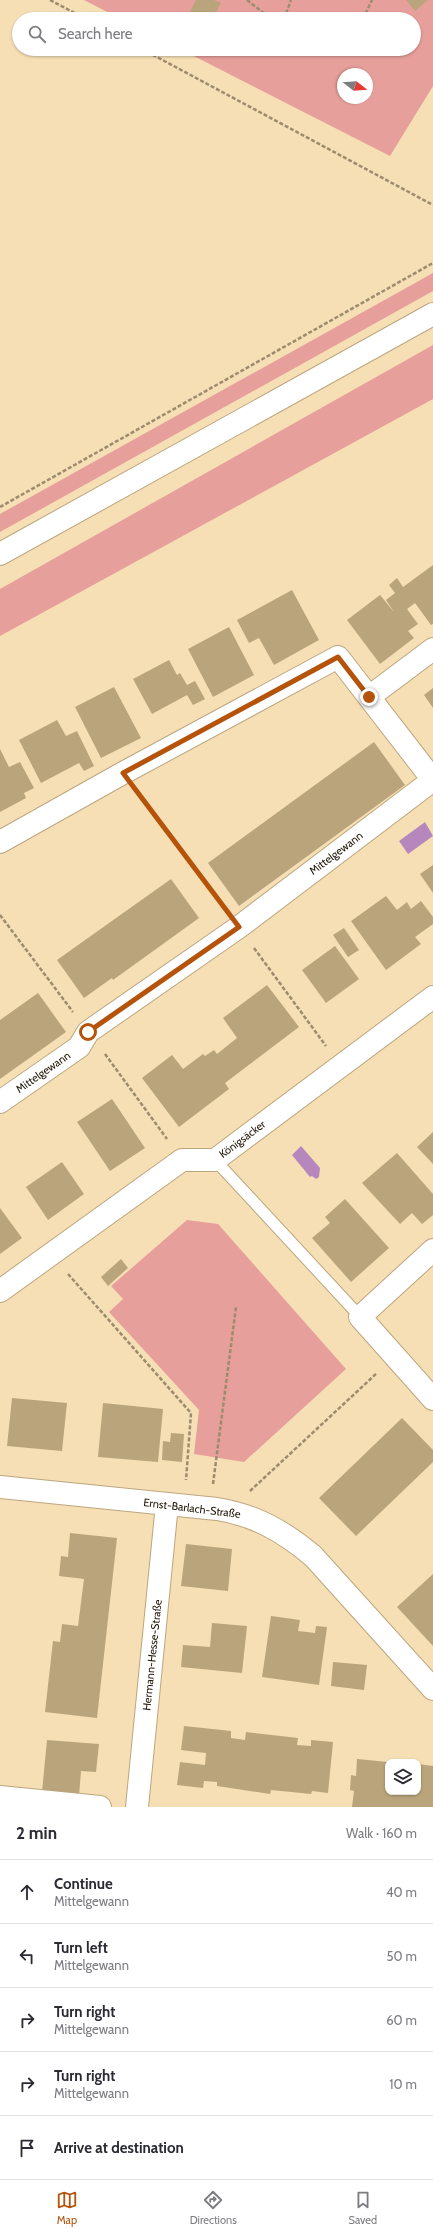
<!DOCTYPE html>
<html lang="en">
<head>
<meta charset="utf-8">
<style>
  :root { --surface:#fff; --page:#f7f7f7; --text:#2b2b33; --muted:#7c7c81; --line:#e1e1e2; --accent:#b45309 }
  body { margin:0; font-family:Cabin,sans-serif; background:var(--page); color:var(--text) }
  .controls { position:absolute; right:12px; bottom:12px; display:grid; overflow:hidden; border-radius:8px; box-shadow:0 1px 3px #0004 }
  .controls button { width:36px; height:36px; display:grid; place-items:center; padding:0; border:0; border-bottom:1px solid var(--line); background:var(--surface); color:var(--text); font:20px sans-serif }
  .compass { position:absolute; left:337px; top:68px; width:36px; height:36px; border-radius:50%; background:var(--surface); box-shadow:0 1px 3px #0004; rotate:107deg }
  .stop { position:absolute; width:12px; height:12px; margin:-9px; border:3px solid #b45309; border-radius:50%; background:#fff }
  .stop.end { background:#b45309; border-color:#fff; box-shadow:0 1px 4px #0008 }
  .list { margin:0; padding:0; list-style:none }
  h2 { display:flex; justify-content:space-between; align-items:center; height:52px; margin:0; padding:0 16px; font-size:17px }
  h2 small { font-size:13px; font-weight:400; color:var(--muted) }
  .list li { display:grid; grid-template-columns:26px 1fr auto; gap:12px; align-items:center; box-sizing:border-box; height:64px; padding:0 16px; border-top:1px solid var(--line) }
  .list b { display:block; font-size:15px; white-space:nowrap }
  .list p { margin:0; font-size:13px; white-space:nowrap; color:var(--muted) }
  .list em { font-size:13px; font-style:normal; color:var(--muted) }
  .icon { flex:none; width:22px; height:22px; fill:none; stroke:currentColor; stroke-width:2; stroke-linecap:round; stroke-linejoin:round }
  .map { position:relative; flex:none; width:433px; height:1807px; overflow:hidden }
  .search { position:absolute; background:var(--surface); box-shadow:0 1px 3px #0004; left:12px; right:12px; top:12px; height:44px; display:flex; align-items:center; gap:10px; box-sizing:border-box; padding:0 14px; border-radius:22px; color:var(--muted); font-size:15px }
  .sheet { height:372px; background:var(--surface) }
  nav { display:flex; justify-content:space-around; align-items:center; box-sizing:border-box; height:56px; border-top:1px solid var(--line); background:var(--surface); font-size:11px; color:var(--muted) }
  nav a { display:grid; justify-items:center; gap:2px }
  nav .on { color:var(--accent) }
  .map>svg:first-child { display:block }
  .green { fill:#e79f9b; fill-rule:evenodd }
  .water { fill:#b687bd }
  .building { fill:#baa47c }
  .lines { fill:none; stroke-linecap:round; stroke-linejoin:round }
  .lane-casing { stroke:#bca67e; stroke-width:13 }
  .street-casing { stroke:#bca67e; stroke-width:24 }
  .primary-casing { stroke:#bca67e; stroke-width:24 }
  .path { stroke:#9c8b6c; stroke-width:2.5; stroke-dasharray:4 2; stroke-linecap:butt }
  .lane { stroke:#fff; stroke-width:11 }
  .street { stroke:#fff; stroke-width:22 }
  .primary { stroke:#fff; stroke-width:22 }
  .route { stroke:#b45309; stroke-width:5 }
  .labels { text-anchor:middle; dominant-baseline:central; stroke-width:3; stroke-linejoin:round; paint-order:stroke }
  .street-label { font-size:11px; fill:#201808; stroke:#fff }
</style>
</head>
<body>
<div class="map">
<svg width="433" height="1807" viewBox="0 0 433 1807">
  <rect width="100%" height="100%" fill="#f6dfb5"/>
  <path class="green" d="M84 0H433V86L390 156 180 49H414V19H121ZM343 74H367V98H343Z
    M433 273V291L0 532V514Z
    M433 345V399L0 636V589Z
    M187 1220 218 1224 346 1369 244 1462 194 1454 199 1410 109 1312 123 1299 111 1286Z"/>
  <path class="water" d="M425 822 433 836 408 854 399 841Z
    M301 1146 320 1168 319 1177 316 1179 312 1176 310 1177 292 1155Z"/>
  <path class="building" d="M196 0H214L221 3 212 19H204L190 12Z
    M406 0H428L415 11Z
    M433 565V624L431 625 415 603 407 609 418 624 408 631 414 638 380 664 347 620 380 595 394 612 386 600 395 593 389 585 397 578 403 587Z
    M292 590 319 640 274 665 259 638 249 643 237 620Z
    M229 627 254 675 213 697 188 649Z
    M169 660 177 675 180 673 187 685 195 681 205 699 193 705 187 695 152 714 133 679Z
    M114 687 141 738 101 758 75 707Z
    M433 688V708L424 695Z
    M57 720 66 736 77 731 94 766 84 771 79 763 41 783 19 740Z
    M374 742 405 785 239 906 208 863Z
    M0 749 9 767 20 762 34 788 24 793 26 798 0 812Z
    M433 865V893L420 874Z
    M171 879 199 918 113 980 112 978 84 998 57 960Z
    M386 896 397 910 407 902 411 909 421 901 433 917V924L415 937 421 944 386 970 351 921Z
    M344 928 359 950 348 957 333 935Z
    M335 946 359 979 326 1003 302 970Z
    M267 985 299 1027 225 1083 229 1089 179 1127 142 1078 172 1055 183 1069 203 1054 205 1056 214 1050 217 1054 237 1038 223 1018Z
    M38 993 66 1032 0 1079V1020Z
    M112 1099 145 1148 110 1171 77 1122Z
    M433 1132V1164L417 1147Z
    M397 1153 433 1194V1215L422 1224 412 1213 400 1224 362 1183Z
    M62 1162 84 1194 48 1220 26 1187Z
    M345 1199 389 1248 351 1282 312 1238 330 1223 325 1217Z
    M0 1208 22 1238 0 1254Z
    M121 1259 128 1268 108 1286 101 1277Z
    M12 1398 67 1403 62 1451 7 1446Z
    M103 1403 163 1409 158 1462 98 1457Z
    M402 1418 433 1450V1462L356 1536 319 1498Z
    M171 1433 184 1434 182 1462 162 1460 163 1441 170 1442Z
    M70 1533 117 1538 97 1718 45 1712 53 1641 60 1642 62 1624 78 1626 84 1579 59 1576 61 1556 68 1557Z
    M186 1544 232 1549 228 1591 181 1586Z
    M433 1574V1646L397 1607Z
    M271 1616 300 1620 298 1631 315 1633 316 1626 327 1627 319 1685 262 1677Z
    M212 1623 247 1626 242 1673 181 1667 183 1645 210 1647Z
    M333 1662 367 1665 364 1690 331 1686Z
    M184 1726 231 1731V1738L245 1740 246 1732 298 1738 297 1745 311 1746V1740L333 1742 328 1793 312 1791 311 1794 271 1790 270 1794 217 1786V1782L204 1781 203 1788 177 1785 180 1762 205 1765 206 1753 181 1750Z
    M47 1740 99 1744 96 1772 81 1771 79 1796 42 1792Z
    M357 1759 388 1762V1792H418V1764L433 1766V1807H352L354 1791 350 1790 351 1775 356 1776Z"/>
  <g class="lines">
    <defs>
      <path id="lane" d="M215 1160 353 1309"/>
      <path id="street" d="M369 697 433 649
        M0 842 123 773 338 657 433 780
        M0 1102 79 1047 88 1032 239 927 433 780
        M433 1250 360 1317 433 1399
        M0 1291 182 1160H215L433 997
        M0 1487 217 1509C255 1515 283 1531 313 1556L433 1689
        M0 1797 100 1807
        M137 1807 167 1504"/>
      <path id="primary" d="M0 554 433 314"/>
    </defs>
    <use href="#lane" class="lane-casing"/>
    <use href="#street" class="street-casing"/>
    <use href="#primary" class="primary-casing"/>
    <path class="path" d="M50 0 86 19
      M247 0 265 14 276 19
      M284 19 291 0
      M363 19 372 0
      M142 49 433 205
      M0 507 433 263
      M138 793 224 907
      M0 915 73 1012
      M254 948 326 1046
      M105 1054 167 1139
      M68 1274 191 1413 186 1480
      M213 1484 236 1307
      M250 1491 377 1373"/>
    <use href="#lane" class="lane"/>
    <use href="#street" class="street"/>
    <use href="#primary" class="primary"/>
  </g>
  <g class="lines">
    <path class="route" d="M88 1032 239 927 123 773 338 657 369 697"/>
  </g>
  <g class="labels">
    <g class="street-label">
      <text transform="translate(336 853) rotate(-37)">Mittelgewann</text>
      <text transform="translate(43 1072) rotate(-35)">Mittelgewann</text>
      <text transform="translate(242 1139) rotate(-37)">Königsäcker</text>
      <text transform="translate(192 1508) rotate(7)">Ernst-Barlach-Straße</text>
      <text transform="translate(152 1655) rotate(-84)">Hermann-Hesse-Straße</text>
    </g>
  </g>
</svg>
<div class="controls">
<button><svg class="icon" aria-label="layers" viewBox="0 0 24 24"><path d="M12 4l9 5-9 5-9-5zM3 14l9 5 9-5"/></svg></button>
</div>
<svg class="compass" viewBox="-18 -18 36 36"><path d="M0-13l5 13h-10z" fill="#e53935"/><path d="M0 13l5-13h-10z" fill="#7c7c81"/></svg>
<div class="stop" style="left:88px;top:1032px"></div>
<div class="stop end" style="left:369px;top:697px"></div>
<div class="search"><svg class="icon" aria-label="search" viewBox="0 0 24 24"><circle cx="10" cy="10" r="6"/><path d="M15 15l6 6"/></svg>Search here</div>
</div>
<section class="sheet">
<h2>2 min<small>Walk · 160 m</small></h2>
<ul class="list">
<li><svg class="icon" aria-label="ahead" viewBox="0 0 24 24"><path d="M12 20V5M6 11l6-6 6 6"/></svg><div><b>Continue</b><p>Mittelgewann</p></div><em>40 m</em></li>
<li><svg class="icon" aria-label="left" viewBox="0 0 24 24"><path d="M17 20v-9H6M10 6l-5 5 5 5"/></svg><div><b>Turn left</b><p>Mittelgewann</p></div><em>50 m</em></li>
<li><svg class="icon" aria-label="right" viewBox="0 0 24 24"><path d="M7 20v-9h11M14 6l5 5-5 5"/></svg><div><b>Turn right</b><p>Mittelgewann</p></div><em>60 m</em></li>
<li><svg class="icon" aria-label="right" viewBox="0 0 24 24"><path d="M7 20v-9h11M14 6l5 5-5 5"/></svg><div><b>Turn right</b><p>Mittelgewann</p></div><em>10 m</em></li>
<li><svg class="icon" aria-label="arrive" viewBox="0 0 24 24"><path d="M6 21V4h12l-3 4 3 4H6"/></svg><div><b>Arrive at destination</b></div></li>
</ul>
</section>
<nav>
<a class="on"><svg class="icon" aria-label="map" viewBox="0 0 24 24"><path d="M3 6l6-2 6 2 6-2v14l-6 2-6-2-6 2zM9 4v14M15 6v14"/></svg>Map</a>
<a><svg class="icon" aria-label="directions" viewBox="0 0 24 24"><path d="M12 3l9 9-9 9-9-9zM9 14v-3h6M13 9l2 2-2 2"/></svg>Directions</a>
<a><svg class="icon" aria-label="saved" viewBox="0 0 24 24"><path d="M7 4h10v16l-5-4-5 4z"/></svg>Saved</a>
</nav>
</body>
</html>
